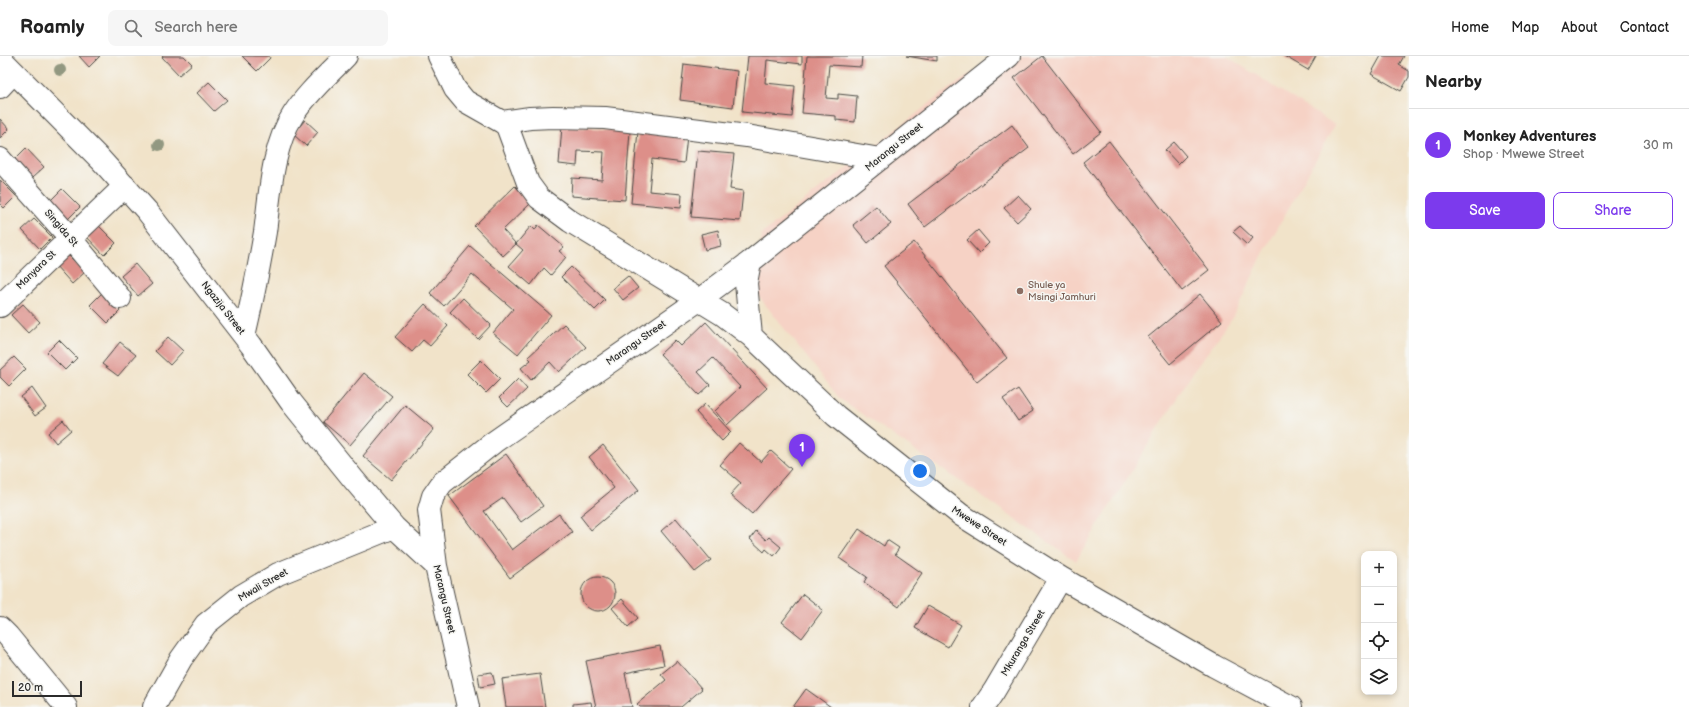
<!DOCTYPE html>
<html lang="en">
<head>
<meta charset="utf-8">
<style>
  :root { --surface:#fff; --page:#f6f6f6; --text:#222; --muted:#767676; --line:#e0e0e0; --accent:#7c3aed }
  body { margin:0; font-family:"Balsamiq Sans",sans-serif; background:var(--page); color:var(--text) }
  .controls { position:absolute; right:12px; bottom:12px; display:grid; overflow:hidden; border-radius:8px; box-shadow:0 2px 6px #0003 }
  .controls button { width:36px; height:36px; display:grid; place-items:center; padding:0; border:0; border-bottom:1px solid var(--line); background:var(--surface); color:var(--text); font:20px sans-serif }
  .scale { position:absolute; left:12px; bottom:10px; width:70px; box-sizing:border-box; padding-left:4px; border:2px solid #2b2b2b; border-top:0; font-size:11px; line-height:14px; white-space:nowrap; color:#2b2b2b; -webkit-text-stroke:3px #f6f6f2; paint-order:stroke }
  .you { position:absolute; left:920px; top:415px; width:14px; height:14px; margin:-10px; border:3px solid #fff; border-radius:50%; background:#1a73e8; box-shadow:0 0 0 6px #1a73e833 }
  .badge { display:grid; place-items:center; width:26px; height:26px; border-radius:50%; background:var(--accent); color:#fff; font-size:13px; font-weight:700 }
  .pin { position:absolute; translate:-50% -33px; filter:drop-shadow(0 1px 2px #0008) }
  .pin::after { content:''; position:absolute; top:21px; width:14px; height:12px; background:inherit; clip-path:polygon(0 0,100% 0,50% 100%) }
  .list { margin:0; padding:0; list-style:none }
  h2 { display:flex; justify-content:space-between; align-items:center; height:52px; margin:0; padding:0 16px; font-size:17px }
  h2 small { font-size:13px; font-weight:400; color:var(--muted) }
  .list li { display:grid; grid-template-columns:26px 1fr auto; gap:12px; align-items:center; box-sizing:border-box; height:72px; padding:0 16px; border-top:1px solid var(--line) }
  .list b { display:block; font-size:15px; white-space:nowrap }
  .list p { margin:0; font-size:13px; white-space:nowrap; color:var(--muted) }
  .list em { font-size:13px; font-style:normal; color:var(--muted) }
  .actions { display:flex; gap:8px; padding:12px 16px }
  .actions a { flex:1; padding:9px 0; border:1px solid var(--accent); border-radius:8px; text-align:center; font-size:14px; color:var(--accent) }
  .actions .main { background:var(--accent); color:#fff }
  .icon { flex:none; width:22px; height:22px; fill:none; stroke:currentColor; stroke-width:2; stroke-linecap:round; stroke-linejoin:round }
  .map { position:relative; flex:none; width:1409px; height:651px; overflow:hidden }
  header { display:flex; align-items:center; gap:24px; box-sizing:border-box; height:56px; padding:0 20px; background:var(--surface); border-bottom:1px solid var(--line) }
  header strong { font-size:19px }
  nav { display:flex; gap:22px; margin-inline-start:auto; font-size:14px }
  .search { width:280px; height:36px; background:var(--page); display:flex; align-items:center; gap:10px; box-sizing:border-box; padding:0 14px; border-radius:8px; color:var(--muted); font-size:15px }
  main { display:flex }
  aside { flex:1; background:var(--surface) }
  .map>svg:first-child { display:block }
  .built { fill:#f6d2c5 }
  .building { fill:#dd8f89 }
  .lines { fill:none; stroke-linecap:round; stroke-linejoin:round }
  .street-casing { stroke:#494743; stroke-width:24 }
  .street { stroke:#fff; stroke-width:22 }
  .tree { fill:#929881 }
  .education-dot { fill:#8d6e63; stroke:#f6f6f2; stroke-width:1.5 }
  .labels { text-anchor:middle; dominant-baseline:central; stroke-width:3; stroke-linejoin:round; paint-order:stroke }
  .street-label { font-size:10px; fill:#2b2b2b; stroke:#f6f6f2 }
  .education-label { font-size:10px; fill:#785e54; stroke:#f6f6f2; text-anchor:start }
</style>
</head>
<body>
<header>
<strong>Roamly</strong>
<div class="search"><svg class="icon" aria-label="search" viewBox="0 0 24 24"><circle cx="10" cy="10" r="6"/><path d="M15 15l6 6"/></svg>Search here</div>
<nav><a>Home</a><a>Map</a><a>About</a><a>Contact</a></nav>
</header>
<main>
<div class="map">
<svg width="1409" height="651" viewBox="0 0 1409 651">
  <rect width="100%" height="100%" fill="#f6f6f2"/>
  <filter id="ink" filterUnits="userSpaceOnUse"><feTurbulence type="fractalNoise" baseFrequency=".025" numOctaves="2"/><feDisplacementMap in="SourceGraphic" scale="8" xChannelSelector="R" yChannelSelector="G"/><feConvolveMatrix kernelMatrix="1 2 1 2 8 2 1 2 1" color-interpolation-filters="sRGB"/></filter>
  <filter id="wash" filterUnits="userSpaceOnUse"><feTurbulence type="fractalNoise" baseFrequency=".012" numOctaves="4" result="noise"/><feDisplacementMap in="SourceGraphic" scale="16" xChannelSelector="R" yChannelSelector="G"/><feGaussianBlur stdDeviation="0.9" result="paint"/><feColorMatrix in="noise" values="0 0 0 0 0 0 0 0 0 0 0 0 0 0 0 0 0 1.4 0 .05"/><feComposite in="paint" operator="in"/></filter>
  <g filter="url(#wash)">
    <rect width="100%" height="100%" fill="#f1e3c9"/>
    <path class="built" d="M997 0H1226L1335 69 1263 198 1232 263 1193 316 1076 505 840 343 757 238 762 178 943 37Z"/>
    <g id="blocks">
      <path class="building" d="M79 0H100L89 11Z
        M163 0H184L192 8 179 19 162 1Z
        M242 0H269L270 2 257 15Z
        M748 0H802V8L767 4 765 27 795 30 792 61 742 56Z
        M807 0H862L861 11 829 9 826 42 838 43V38L857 40 855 66 836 64V60L802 57Z
        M906 0H937V5Z
        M1042 0 1101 76 1073 98 1014 22Z
        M1284 0H1316L1308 14Z
        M1381 0H1404L1399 9 1409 15V21L1401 35 1371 18Z
        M684 8 737 15 733 51 680 44Z
        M209 26 227 44 214 55 197 37Z
        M0 63 9 73 0 82Z
        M305 64 318 76 306 90 293 78Z
        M1012 69 1029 92 925 171 908 148Z
        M562 70 630 75 625 144 571 140 572 122 602 124 604 96 578 95 577 110 559 108Z
        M638 75 687 80 684 107 652 103 649 135 682 138 681 152 631 147Z
        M1109 85 1209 214 1182 235 1083 106Z
        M1174 86 1186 100 1178 108 1165 94Z
        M26 92 44 111 32 122 14 104Z
        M698 95 734 98 730 133 743 135 740 165 691 161Z
        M0 124 16 140 4 152 0 148Z
        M515 130 531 147 503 174 516 188 531 170 535 174 538 169 564 191 559 195 566 201 551 219 544 212 531 229 509 210 523 194 516 188 503 200 474 170Z
        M62 133 80 151 68 163 50 145Z
        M1018 139 1031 153 1017 166 1004 152Z
        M876 150 891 168 868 187 853 169Z
        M34 163 52 181 40 193 22 174Z
        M98 169 116 187 104 199 86 180Z
        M1240 170 1253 182 1247 189 1233 176Z
        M718 174 721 190 705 194 701 178Z
        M978 174 989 187 979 197 967 184Z
        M914 186 1007 302 977 326 884 210Z
        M470 190 551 259 518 298 493 277 513 253 472 218 444 250 430 237Z
        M67 198 85 216 72 228 55 209Z
        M135 208 152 228 138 240 121 220Z
        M571 211 605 244 595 254 561 221Z
        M628 220 638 232 623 244 613 232Z
        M102 237 120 255 108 267 90 249Z
        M1200 238 1222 265 1170 308 1148 281Z
        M463 242 491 269 478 283 450 256Z
        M23 248 40 266 28 277 11 259Z
        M425 248 448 270 430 290 423 284 412 296 395 281Z
        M706 266 767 332 727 369 715 355 740 331 713 302 698 316 710 329 699 339 660 298 675 284 681 290Z
        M564 268 586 291 559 316 550 306 531 324 521 312 531 304 528 301Z
        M168 281 183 295 170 309 155 295Z
        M59 284 77 302 65 314 47 296Z
        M120 286 136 299 118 320 102 308Z
        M14 301 26 313 9 330 0 321V314Z
        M481 304 500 323 486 337 467 318Z
        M364 317 392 340 350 389 323 366Z
        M518 323 527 333 508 351 499 342Z
        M32 332 46 352 35 360 21 341Z
        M1018 333 1033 355 1018 365 1003 343Z
        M705 348 731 376 722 385 696 356Z
        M405 349 434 373 391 424 363 400Z
        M63 364 71 374 56 387 48 377Z
        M739 387 761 406 771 395 791 413 752 458 730 439 741 427 720 409Z
        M603 389 639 434 591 474 580 460 614 432 589 401Z
        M506 398 543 450 521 466 503 442 484 455 512 494 559 458 572 476 510 522 449 440Z
        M676 462 711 504 695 516 661 475Z
        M859 473 884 490 887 484 899 492 895 498 922 517 899 551 864 526 867 521 839 502Z
        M756 475 766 484 769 481 781 491 774 500 766 493 764 496 750 483Z
        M581 538a17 17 0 1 1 34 0a17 17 0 1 1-34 0Z
        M803 538 823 554 802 582 782 566Z
        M622 543 638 562 628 571 612 552Z
        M928 550 961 569 948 591 915 572Z
        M660 590 664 609 625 617 632 651H596L586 605Z
        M677 605 702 633 681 651H640L637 648 666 624 661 618Z
        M492 616 495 628 480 631 478 618Z
        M540 618 545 651H506L502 623Z
        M806 633 831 651H793Z
        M591 646 592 651H573V648Z"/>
    </g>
  </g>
  <g filter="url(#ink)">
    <use href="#blocks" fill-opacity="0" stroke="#494743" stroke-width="1"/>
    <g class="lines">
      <defs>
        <path id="street" d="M439 0 455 33 465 45 502 66 507 70 528 127 539 142 570 165 722 258 751 280 836 360 961 459 1061 522 1214 610 1291 651
          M0 2 101 104 147 155 251 289 291 346 354 424 394 471 436 510
          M0 31 14 16
          M502 66 530 62 553 61 605 62 747 80 880 103
          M0 103 65 176 120 242
          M750 206 746 227 751 280
          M0 250 125 130
          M244 280C252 246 259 211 265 176 270 139 272 91 293 59 307 37 328 19 346 0
          M0 572 8 580 66 651
          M154 651 181 603 206 568 241 540 278 518 394 471
          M468 651 436 510 429 454 433 440 442 427 494 386 699 244 750 206 1009 0
          M983 651 994 635 1061 522"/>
      </defs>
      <use href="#street" class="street-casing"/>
      <use href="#street" class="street"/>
    </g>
    <g class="tree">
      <circle cx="60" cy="14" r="6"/>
      <circle cx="159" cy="89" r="6"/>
    </g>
  </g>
  <circle class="education-dot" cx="1020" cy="235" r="4"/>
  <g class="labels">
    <g class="street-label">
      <text transform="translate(894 91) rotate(-39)">Marangu Street</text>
      <text transform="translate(61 172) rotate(49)">Singida St</text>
      <text transform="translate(36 214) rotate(-44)">Manyara St</text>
      <text transform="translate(223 252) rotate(52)">Ngazija Street</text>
      <text transform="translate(636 287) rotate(-35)">Marangu Street</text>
      <text transform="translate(979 470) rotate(33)">Mwewe Street</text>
      <text transform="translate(263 529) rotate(-30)">Mwali Street</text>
      <text transform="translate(444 543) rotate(77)">Marangu Street</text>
      <text transform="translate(1023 587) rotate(-59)">Mkuranga Street</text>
    </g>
    <g class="education-label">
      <text x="1028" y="229">Shule ya<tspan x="1028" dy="12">Msingi Jamhuri</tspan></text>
    </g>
  </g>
</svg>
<div class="controls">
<button>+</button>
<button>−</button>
<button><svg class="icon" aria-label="locate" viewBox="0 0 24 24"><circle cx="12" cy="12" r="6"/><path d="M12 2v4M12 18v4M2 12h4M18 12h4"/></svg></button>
<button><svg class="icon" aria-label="layers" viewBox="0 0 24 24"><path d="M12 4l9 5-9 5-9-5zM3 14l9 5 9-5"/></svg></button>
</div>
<div class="scale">20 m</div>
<div class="you"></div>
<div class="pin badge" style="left:802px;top:411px">1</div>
</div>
<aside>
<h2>Nearby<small></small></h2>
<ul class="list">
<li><span class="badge">1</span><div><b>Monkey Adventures</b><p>Shop · Mwewe Street</p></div><em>30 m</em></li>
</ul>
<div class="actions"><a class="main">Save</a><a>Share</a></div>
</aside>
</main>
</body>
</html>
